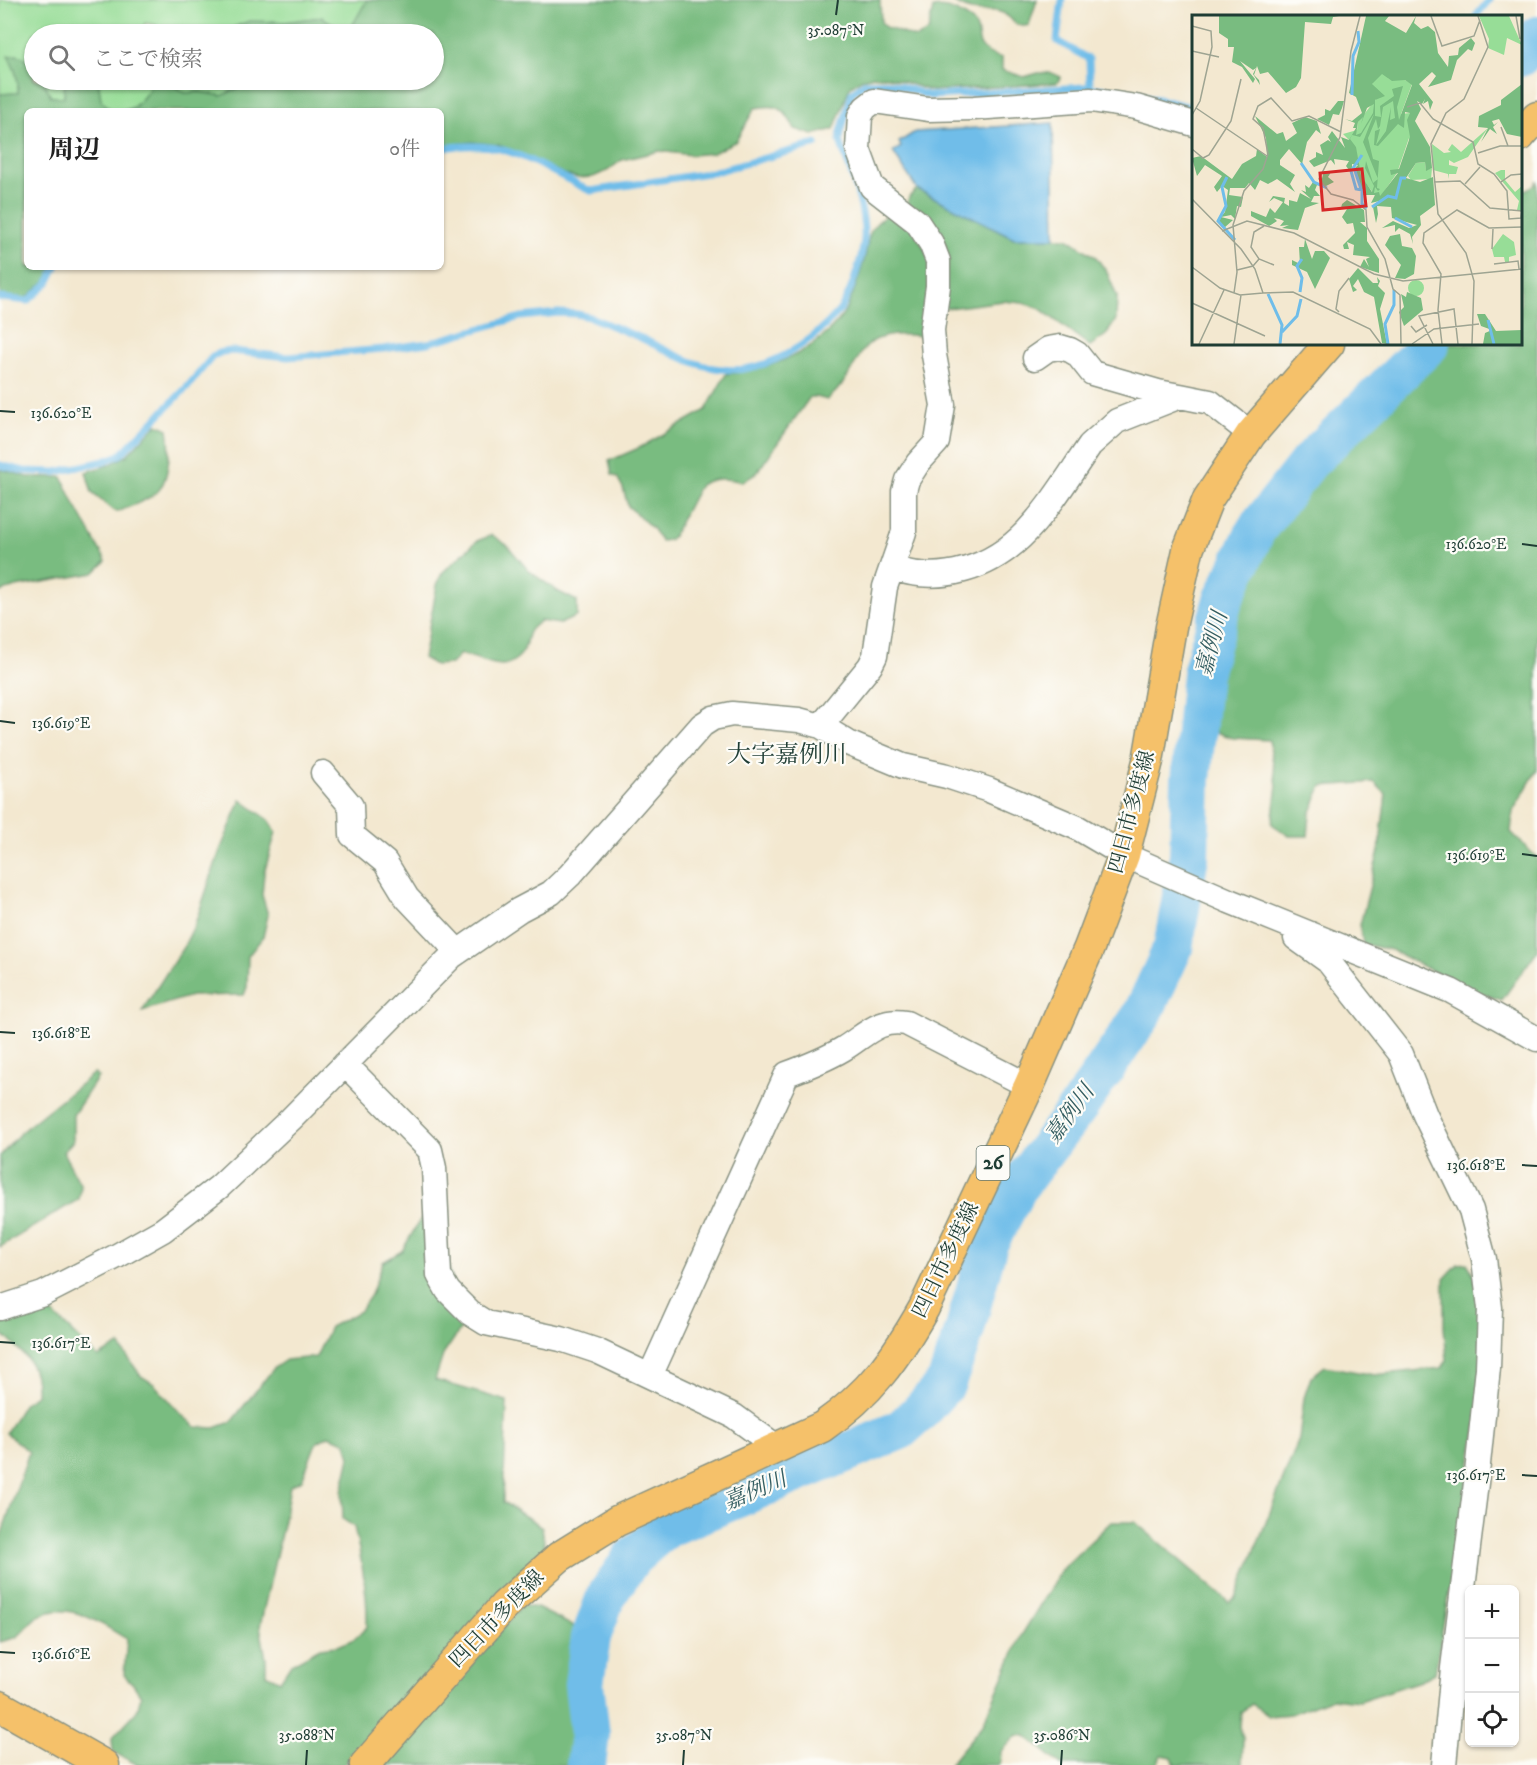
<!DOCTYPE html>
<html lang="ja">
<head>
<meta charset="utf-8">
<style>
  :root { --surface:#fff; --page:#f6f6f6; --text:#222; --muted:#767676; --line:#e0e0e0 }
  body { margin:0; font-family:"IM FELL DW Pica","Noto Serif JP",serif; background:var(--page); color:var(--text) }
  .controls { position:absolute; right:18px; bottom:18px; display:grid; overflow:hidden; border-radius:9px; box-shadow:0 2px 4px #0004 }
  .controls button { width:54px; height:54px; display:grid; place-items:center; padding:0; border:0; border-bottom:2px solid var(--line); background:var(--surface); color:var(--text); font:30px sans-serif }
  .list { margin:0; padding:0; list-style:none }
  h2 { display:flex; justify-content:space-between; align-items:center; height:78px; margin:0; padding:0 24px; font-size:26px }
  h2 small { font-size:20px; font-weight:400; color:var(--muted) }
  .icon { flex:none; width:33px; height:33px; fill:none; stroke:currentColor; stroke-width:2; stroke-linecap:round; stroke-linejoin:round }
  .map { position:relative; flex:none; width:1537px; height:1765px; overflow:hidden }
  .search { position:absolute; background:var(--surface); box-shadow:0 2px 4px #0004; left:24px; top:24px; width:420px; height:66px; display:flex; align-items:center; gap:15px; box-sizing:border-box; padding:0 21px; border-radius:33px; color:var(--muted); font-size:22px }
  .panel { position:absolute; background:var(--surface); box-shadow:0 2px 4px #0004; left:24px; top:108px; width:420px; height:162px; border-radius:9px }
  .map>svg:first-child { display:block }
  .green { fill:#97dd97; stroke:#5b8d66; stroke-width:1.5 }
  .forest { fill:#79bc80; stroke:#4c7c5a; stroke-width:1.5; fill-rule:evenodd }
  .water { fill:#6fbde9; stroke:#477d8e; stroke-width:1.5 }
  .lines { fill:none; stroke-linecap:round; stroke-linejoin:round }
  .stream { stroke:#6fbde9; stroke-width:7 }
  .river { stroke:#6fbde9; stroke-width:40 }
  .minor-casing { stroke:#899282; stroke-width:27 }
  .major-casing { stroke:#899282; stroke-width:33 }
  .minor { stroke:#fff; stroke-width:24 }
  .major { stroke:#f5c16b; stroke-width:30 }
  .ticks { fill:none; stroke:#1f3d34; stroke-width:2 }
  .labels { text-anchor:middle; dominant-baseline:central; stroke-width:4.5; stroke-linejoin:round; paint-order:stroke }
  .shield { fill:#fdfcf7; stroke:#62766e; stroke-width:1.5 }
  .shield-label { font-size:20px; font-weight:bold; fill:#1f3d34 }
  .street-label { font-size:21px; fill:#1f3d34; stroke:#fdfcf7 }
  .water-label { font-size:22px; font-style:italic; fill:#335d61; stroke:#fdfcf7 }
  .quarter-label { font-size:24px; fill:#1f3d34; stroke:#fdfcf7 }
  .inset-river { fill:none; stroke:#6fbde9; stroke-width:3 }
  .inset-road { fill:none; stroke:#9ea492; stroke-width:1.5 }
  .view { fill:#d62828; fill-opacity:0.15; stroke:#d62828; stroke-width:3 }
  .inset-edge { fill:none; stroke:#1f3d34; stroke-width:3 }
  .ticks-label { font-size:15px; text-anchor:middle; fill:#1f3d34; stroke:#fdfcf7; stroke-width:4.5; stroke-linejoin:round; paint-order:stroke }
</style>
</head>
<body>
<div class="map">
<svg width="1537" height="1765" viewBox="0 0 1537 1765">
  <rect width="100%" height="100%" fill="#fdfcf7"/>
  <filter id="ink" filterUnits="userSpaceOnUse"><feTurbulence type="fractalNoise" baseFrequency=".0167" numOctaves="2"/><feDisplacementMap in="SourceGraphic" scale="12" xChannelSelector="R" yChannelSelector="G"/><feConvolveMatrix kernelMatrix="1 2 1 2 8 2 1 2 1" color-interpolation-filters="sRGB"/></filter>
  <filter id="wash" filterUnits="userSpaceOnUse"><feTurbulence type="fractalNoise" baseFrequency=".008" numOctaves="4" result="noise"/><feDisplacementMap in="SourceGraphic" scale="24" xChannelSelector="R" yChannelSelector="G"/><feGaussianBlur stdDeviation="1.35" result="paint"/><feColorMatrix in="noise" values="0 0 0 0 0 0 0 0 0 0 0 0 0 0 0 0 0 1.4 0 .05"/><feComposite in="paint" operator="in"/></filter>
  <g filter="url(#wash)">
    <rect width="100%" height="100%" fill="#f3e8d0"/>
    <path class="green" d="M0 0H367L348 33 322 17 285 22 273 21 222 32V34H158L156 25 145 23 142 34H34V67L29 59 9 56C15 69 19 79 18 93L0 94Z
      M43 80H65L64 97H51Z
      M98 80H148L150 90C136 106 133 111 112 111L101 100Z
      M168 80H268L252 81 222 96 200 92 185 93 171 84Z"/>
    <path class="forest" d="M367 0H880L881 22 885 27 916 38 928 32 933 8C946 5 969 14 976 27 979 32 977 40 981 46 985 53 994 56 1002 58V70L1024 77 1038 73H1052L1061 77 1057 83 931 91 889 77 874 76 861 79 850 87 834 129 813 135 795 129C783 108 780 103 755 108L736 141 713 153 691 155 659 151 622 160 607 171 593 177 578 178 564 174 499 145 472 142 441 146V111H125L135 107 149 90 148 80H168L171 84 185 93 200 92 222 96 252 81 268 80H434V34H222V32L249 21 285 22 322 17 348 33Z
      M948 0H1037L1029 25C1014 30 1013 16 1000 12 991 9 980 12 971 10 963 8 955 3 948 0Z
      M17 55C31 60 34 64 34 80H43L51 97H64L65 80H98L101 100 112 111H27V267H53L46 281 26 298 0 296V94L18 93C19 79 15 69 8 56Z
      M1537 180V770L1513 811 1511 832 1537 858V951L1502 1000 1474 992 1391 950 1363 944 1360 925 1379 851 1386 794 1374 782 1322 786 1310 814 1308 836H1289L1272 824 1277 785 1269 740 1232 738 1207 729C1208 716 1208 702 1210 688 1221 625 1247 560 1286 508 1331 448 1390 396 1444 344H1520L1521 192 1535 185Z
      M917 189 1014 238H1067L1096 257 1107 272 1117 297 1116 320 1106 335 1090 346 1039 308 1023 303 1003 301 949 308 939 306 942 284 907 206 909 197Z
      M888 214 913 229 933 265 922 336C848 327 869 365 827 400L817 397H810L756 474 742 482C730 478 711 477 700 485 697 488 677 529 673 536L669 540 661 541 652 528 628 506 623 488 617 477 612 475 609 461 641 447 706 410 726 374C769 370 815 353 842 316 852 302 857 281 863 264 871 239 863 231 888 214Z
      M157 424 168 429C171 446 170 481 156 493 145 502 129 507 116 512L92 493 86 472 109 465 126 456Z
      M0 469 28 477H62L75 505 106 561 94 573 16 587 0 592Z
      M492 535 507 545 529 571 559 592 577 601V616L560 624 540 621C524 634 530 632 524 649 521 657 510 665 502 665 489 665 473 656 460 654L451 664 435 665 423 658 437 585 442 573 477 541Z
      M241 800 269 820 276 832 264 873 262 895 268 915 263 937 248 956 247 987 244 995 191 996 142 1011 184 946 195 924 219 853Z
      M94 1073 98 1077 73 1115V1141L63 1152 81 1186 79 1199 0 1247V1156L21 1132Z
      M430 1213 466 1321 443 1355 435 1380 507 1401 503 1502 542 1527 545 1549 497 1593 427 1680 344 1765H138L113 1752 112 1738 137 1711 141 1696 133 1684 124 1675 127 1639C101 1624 70 1600 39 1616 30 1620 26 1630 18 1636 13 1639 6 1640 0 1642V1539L29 1452 6 1433 24 1403 36 1395C38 1362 23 1353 0 1332L3 1315 43 1304 98 1357 119 1345 141 1376 154 1384 183 1416 196 1427 215 1428 231 1422 274 1368 286 1360 316 1357 330 1327 360 1311 371 1295 383 1262 402 1251 420 1220ZM328 1436 346 1442 350 1457 342 1492 343 1519 354 1527C362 1560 368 1593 367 1627L354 1639 337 1646 320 1648 291 1664 280 1681 266 1674V1659L260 1626 284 1520 290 1486 302 1480 316 1443Z
      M1467 1263 1473 1273 1485 1324 1478 1420 1435 1673 1420 1681 1359 1701 1332 1698 1291 1714 1269 1716 1252 1704 1241 1712 1240 1727 1243 1738 1242 1765H1175L1172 1757 1161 1755 1157 1765H1061L1026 1736 1017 1735 1001 1752 1000 1765H949L983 1724 1021 1636 1062 1569 1111 1522H1135L1229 1602 1236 1598 1299 1439 1304 1398 1311 1377 1325 1366 1374 1375 1442 1368 1447 1360 1444 1327V1279L1458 1264Z
      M523 1605 537 1608 577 1628C579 1643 576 1656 576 1671 574 1703 582 1732 576 1765H389L386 1762Z"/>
    <path class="water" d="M1053 123 1055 238H1014L917 189 893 152 901 147 899 142 915 132Z"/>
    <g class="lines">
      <path class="stream" d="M1062 0 1057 41 1089 59 1090 87
        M1476 16 1489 0
        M441 148C494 141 511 150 557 174 569 179 578 186 591 191L714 172 816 144
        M0 298 28 301 48 283 56 267
        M0 465 24 471 56 472 104 461 120 455 187 387 213 356 222 352 232 351 288 357 383 349 428 343 521 317 558 313 577 314 590 317C607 324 624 331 641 338 666 350 693 366 721 369 765 375 812 343 839 311 850 297 863 256 864 238 865 205 850 172 840 141L841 132 852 93 864 83H890L930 96 1085 87C1122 90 1157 98 1194 108"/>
      <path class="river" d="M1520 57 1537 36
        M586 1765 590 1734 584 1684 591 1637 606 1596 632 1558 666 1528 900 1430 918 1414 946 1383 965 1329 988 1244 1017 1188 1080 1105 1142 1015 1173 948 1189 856 1191 780 1202 674 1223 600 1256 530 1309 462 1430 344"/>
    </g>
  </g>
  <g filter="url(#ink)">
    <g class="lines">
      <defs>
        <path id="minor" d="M1035 358 1048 349 1060 347 1070 350 1077 354 1092 373 1158 392 1180 396
          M892 568C941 585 992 568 1027 531 1051 506 1070 474 1090 445L1117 421 1180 396 1210 402 1251 434
          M821 726 870 666 875 656 885 587 904 532V491L907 480 918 463 937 442 943 405 934 355 932 330 938 286V261L931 243 917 222 872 187 858 149 860 116 865 108 874 101 928 109 974 108 1091 100 1136 107 1194 124
          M323 773 351 806 352 835 385 862 407 898 458 952
          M1296 938 1328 961 1401 1054 1425 1115 1471 1210 1484 1259 1490 1308 1488 1368 1476 1483 1453 1668 1444 1765
          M345 1064 430 1150 434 1168 439 1275 448 1291 470 1313 486 1323 561 1339 597 1351 734 1416 778 1448
          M0 1308 43 1294 117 1256 163 1230 219 1187 291 1119 452 956 519 910 551 893 570 875 702 725 713 718 732 714 799 720 821 726 850 744 903 766 947 776 989 790 1078 828 1124 855 1229 901 1451 991 1537 1039
          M650 1376 787 1074C806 1067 826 1059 843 1049 865 1036 878 1018 906 1023L1029 1086"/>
        <path id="major" d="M1520 136 1537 117
          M0 1706 104 1765
          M365 1765 505 1605 559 1557 617 1521 822 1427C871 1393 895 1359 924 1308L1029 1086 1089 948 1124 855 1148 761 1171 627 1188 550 1208 499 1251 434 1329 344"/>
      </defs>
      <use href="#minor" class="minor-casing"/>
      <use href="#major" class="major-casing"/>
      <use href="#minor" class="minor"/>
      <use href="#major" class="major"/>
    </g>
  </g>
  <path class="ticks" d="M836 15 838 0M0 411 15 412M1522 544 1537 546M0 721 15 723M1522 854 1537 856M0 1032 15 1033M1522 1165 1537 1166M0 1342 15 1343M1522 1475 1537 1476M0 1652 15 1653M306 1765 307 1750M683 1765 684 1750M1061 1765 1062 1750"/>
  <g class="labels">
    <rect class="shield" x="976.5" y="1146" width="33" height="34" rx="4.5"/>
    <g class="shield-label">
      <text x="993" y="1163">26</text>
    </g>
    <g class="street-label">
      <text transform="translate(1132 812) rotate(-75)">四日市多度線</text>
      <text transform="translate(946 1260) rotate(-64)">四日市多度線</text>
      <text transform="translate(497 1619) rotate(-46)">四日市多度線</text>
    </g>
    <g class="water-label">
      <text transform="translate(1212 644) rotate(-75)">嘉例川</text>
      <text transform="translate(1070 1114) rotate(-54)">嘉例川</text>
      <text transform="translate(755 1491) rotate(-23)">嘉例川</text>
    </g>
    <g class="quarter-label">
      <text x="787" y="755">大字嘉例川</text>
    </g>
  </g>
  <g transform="translate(1192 15)">
    <rect width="330" height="330" fill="#f3e8d0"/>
    <path d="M287 1H317L330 30 315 23 312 40 296 33 297 24ZM193 53 197 64 213 65 220 69 209 99 218 98 217 114 222 115 225 133H218L217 123 205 158 186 185 169 161 163 131H159L160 139 157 133 159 127 151 119 165 115 166 107 184 84 179 72 184 57ZM296 113 276 142 262 148 257 145V150L266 152 264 159H257V164L256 159 241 155 240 129 252 138 259 137 256 135 260 129 269 137ZM233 147 234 155 240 153 239 164 219 165 216 161 224 148ZM309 155H313V165L323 177 330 171V195H325L327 186 303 158ZM311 219 322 227 324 240 317 242V247H313L312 242H302L300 234ZM216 273a8 8 0 1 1 16 0a8 8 0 1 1-16 0Z" fill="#97dd97"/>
    <path d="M27 1H147L141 2 139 9 113 7 109 63 104 72 94 78 76 57 68 59 65 51 62 60 67 65 68 70 61 59 64 53 61 55 48 46 63 64 61 68 50 52 40 47 42 32H36V24L27 18ZM174 1H197L193 6 214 18 224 1 222 8 229 14 236 11 243 17 246 38 256 52 257 41 266 40 267 33 279 23 283 28 280 36 276 34 265 45 259 65 236 72 244 61 240 57 227 69 241 87 238 95 236 86 231 89 233 84 230 89 225 86 229 94 223 106 238 132 240 153 234 156 233 147 224 148 214 163 228 167 241 162 243 190 228 201 229 210 220 222 221 229 218 219 207 213 203 217V210L190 213 201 206 217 213 225 210 200 203 199 192 185 191 186 199 184 208 181 192 191 185 179 188 183 180H171L162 154 166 150 160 149V159L154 151 157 146 142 144 143 150 139 145 122 152 117 146 124 142V137L131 140 128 130 136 125 139 127 136 122 140 116 153 133 149 122 157 125 164 113H161L163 108 153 104 160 106 170 98 164 82 157 78ZM190 59 200 66 213 65 220 70 207 105 205 92 211 71 200 74 202 81 188 91 189 102 183 101V85L193 81 180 69ZM201 86 203 103 198 105 199 92 194 116 184 130 188 114 183 116 182 130 186 131 206 109 212 113 213 97 218 98 215 105 218 122 207 154 198 155 199 160 206 158 188 181 187 177 182 178 183 172 186 176 188 174 185 173 187 146 181 144 176 123 184 104 186 114 188 111 191 92ZM182 89 181 98 169 118 164 120 166 107 171 102 169 109 175 93ZM182 99 171 127 186 164 181 168 174 146 173 153 182 171 180 177 169 160 164 132 158 124 160 120 168 122ZM330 69V122L315 119 307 104 300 106 302 110 306 107 301 112 305 119 298 114 289 127 296 113 286 112 287 101 309 90V85ZM146 86H152L150 93 147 100 141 99 137 110 125 104 133 100V94L138 96ZM63 101 85 119 91 117 94 126 105 118 100 108 113 102 125 106 129 119 124 115 115 127 110 149 97 134 88 145V150L103 160 98 169 103 177 85 164 76 169 68 165 63 175 57 168 53 173H38L37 180 51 182 49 192 45 191 43 204 39 200 29 202 41 205 32 213 26 205 33 197 36 175 30 171 25 177 22 172 30 161 13 150 5 161 0 143 9 141 40 164 50 149 64 141 65 134 75 142 74 123ZM132 156 139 157 136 162 142 167 132 172 125 170 123 175 128 181H122L119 187 127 188 113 193 106 215 90 213 97 210 88 211 92 206 87 204 82 203 85 206 77 211 59 201V196L74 202 78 193 83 198 91 187 82 183 77 187 81 181 93 183 92 188 97 191V185L105 187 108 178 119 184 109 175 114 177 113 170 117 173 121 167 128 171ZM155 185 172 195 173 207H168L175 213V226L187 244V258L168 252 172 244 177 252 174 244 178 242 161 240 162 230 155 227 157 234H152L151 230 163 218 161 208 155 209 150 202 155 194 149 193 150 189ZM208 219 210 231 220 233 224 241 222 259 213 264 203 263 209 250 193 230 198 221ZM113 224 120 244 123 236H132L138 243 123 274 115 257 100 250V245L108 249 107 232H112ZM166 253 181 268H186L185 262 188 266 186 271 193 278 188 294 195 329 190 328 182 282 172 277 166 264 161 271 165 275 161 277 157 264ZM215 277 229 283 231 295 212 311 207 297 212 292 209 279 214 282ZM285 299H293L304 316 330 315V329H291L293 318 300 315 289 311Z" fill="#79bc80" fill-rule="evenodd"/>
    <path class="inset-river" d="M160 80 161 41 167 27 166 16M170 140 159 156 164 174 170 175V189L175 193M109 148 122 167 135 173M162 153 169 174M35 162 30 172 34 191 26 206 43 225M180 192 196 181 204 183 209 163H214M203 203 220 212M108 277 110 263 105 251 110 244M76 279 90 310 88 329M296 305 302 329M90 317 105 301 109 284M196 329 193 309 202 290V275"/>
    <path class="inset-road" d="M168 1 159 36 148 122 127 164 139 179 161 185 174 195 175 212 193 244 201 274 208 280 209 329M239 1 250 31 282 21 288 5M324 1 328 24M0 11 19 16 20 32 8 86 0 100M0 36 27 42M215 92 228 88 241 104 281 127 286 149 302 159 315 176 317 204 329 203 330 196M4 93 75 141M309 112 316 131M0 134 11 143 17 140 39 106 49 64M286 138 308 131H330M242 167 268 166 298 193 330 196M309 167 319 160 330 159M273 169 288 152M0 184 49 234 63 254 71 278 101 277 178 314 189 329M72 211 62 217 59 232 67 244 82 250M30 216 55 206 102 218 182 259 211 266 330 254M300 234 301 214M302 249 326 246 327 254M0 252 28 273 48 280 71 278M45 255 61 251 67 244M42 278 45 257 41 210 52 176 71 154 76 139 71 113 61 104 66 91 79 83 100 106 117 101 149 117M0 288 73 321M147 297 144 294 147 276 157 263M219 311 224 317 235 310M7 329 32 275M42 329 49 280M220 329 242 314 287 309M241 329 227 301 262 294 266 329M250 329 246 295 249 259 231 228 232 218 265 195 297 213 330 212M280 329 282 266 274 238 246 199 239 129 254 98 272 84 296 32 286 1"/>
    <path class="view" d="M170 154 174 191 131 195 128 158Z"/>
    <rect width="330" height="330" class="inset-edge"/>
  </g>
  <g class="ticks-label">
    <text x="836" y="35">35.087°N</text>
    <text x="61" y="418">136.620°E</text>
    <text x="1476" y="549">136.620°E</text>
    <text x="61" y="728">136.619°E</text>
    <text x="1476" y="860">136.619°E</text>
    <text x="61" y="1038">136.618°E</text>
    <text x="1476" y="1170">136.618°E</text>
    <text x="61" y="1348">136.617°E</text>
    <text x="1476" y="1480">136.617°E</text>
    <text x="61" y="1659">136.616°E</text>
    <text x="307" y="1740">35.088°N</text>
    <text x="684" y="1740">35.087°N</text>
    <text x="1062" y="1740">35.086°N</text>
  </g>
</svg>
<div class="controls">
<button>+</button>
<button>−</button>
<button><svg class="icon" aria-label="locate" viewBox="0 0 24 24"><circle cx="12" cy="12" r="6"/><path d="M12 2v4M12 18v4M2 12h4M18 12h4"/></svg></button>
</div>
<div class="search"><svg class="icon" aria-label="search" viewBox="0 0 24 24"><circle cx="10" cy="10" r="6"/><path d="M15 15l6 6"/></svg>ここで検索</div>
<section class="panel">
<h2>周辺<small>0件</small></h2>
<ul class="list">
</ul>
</section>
</div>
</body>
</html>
